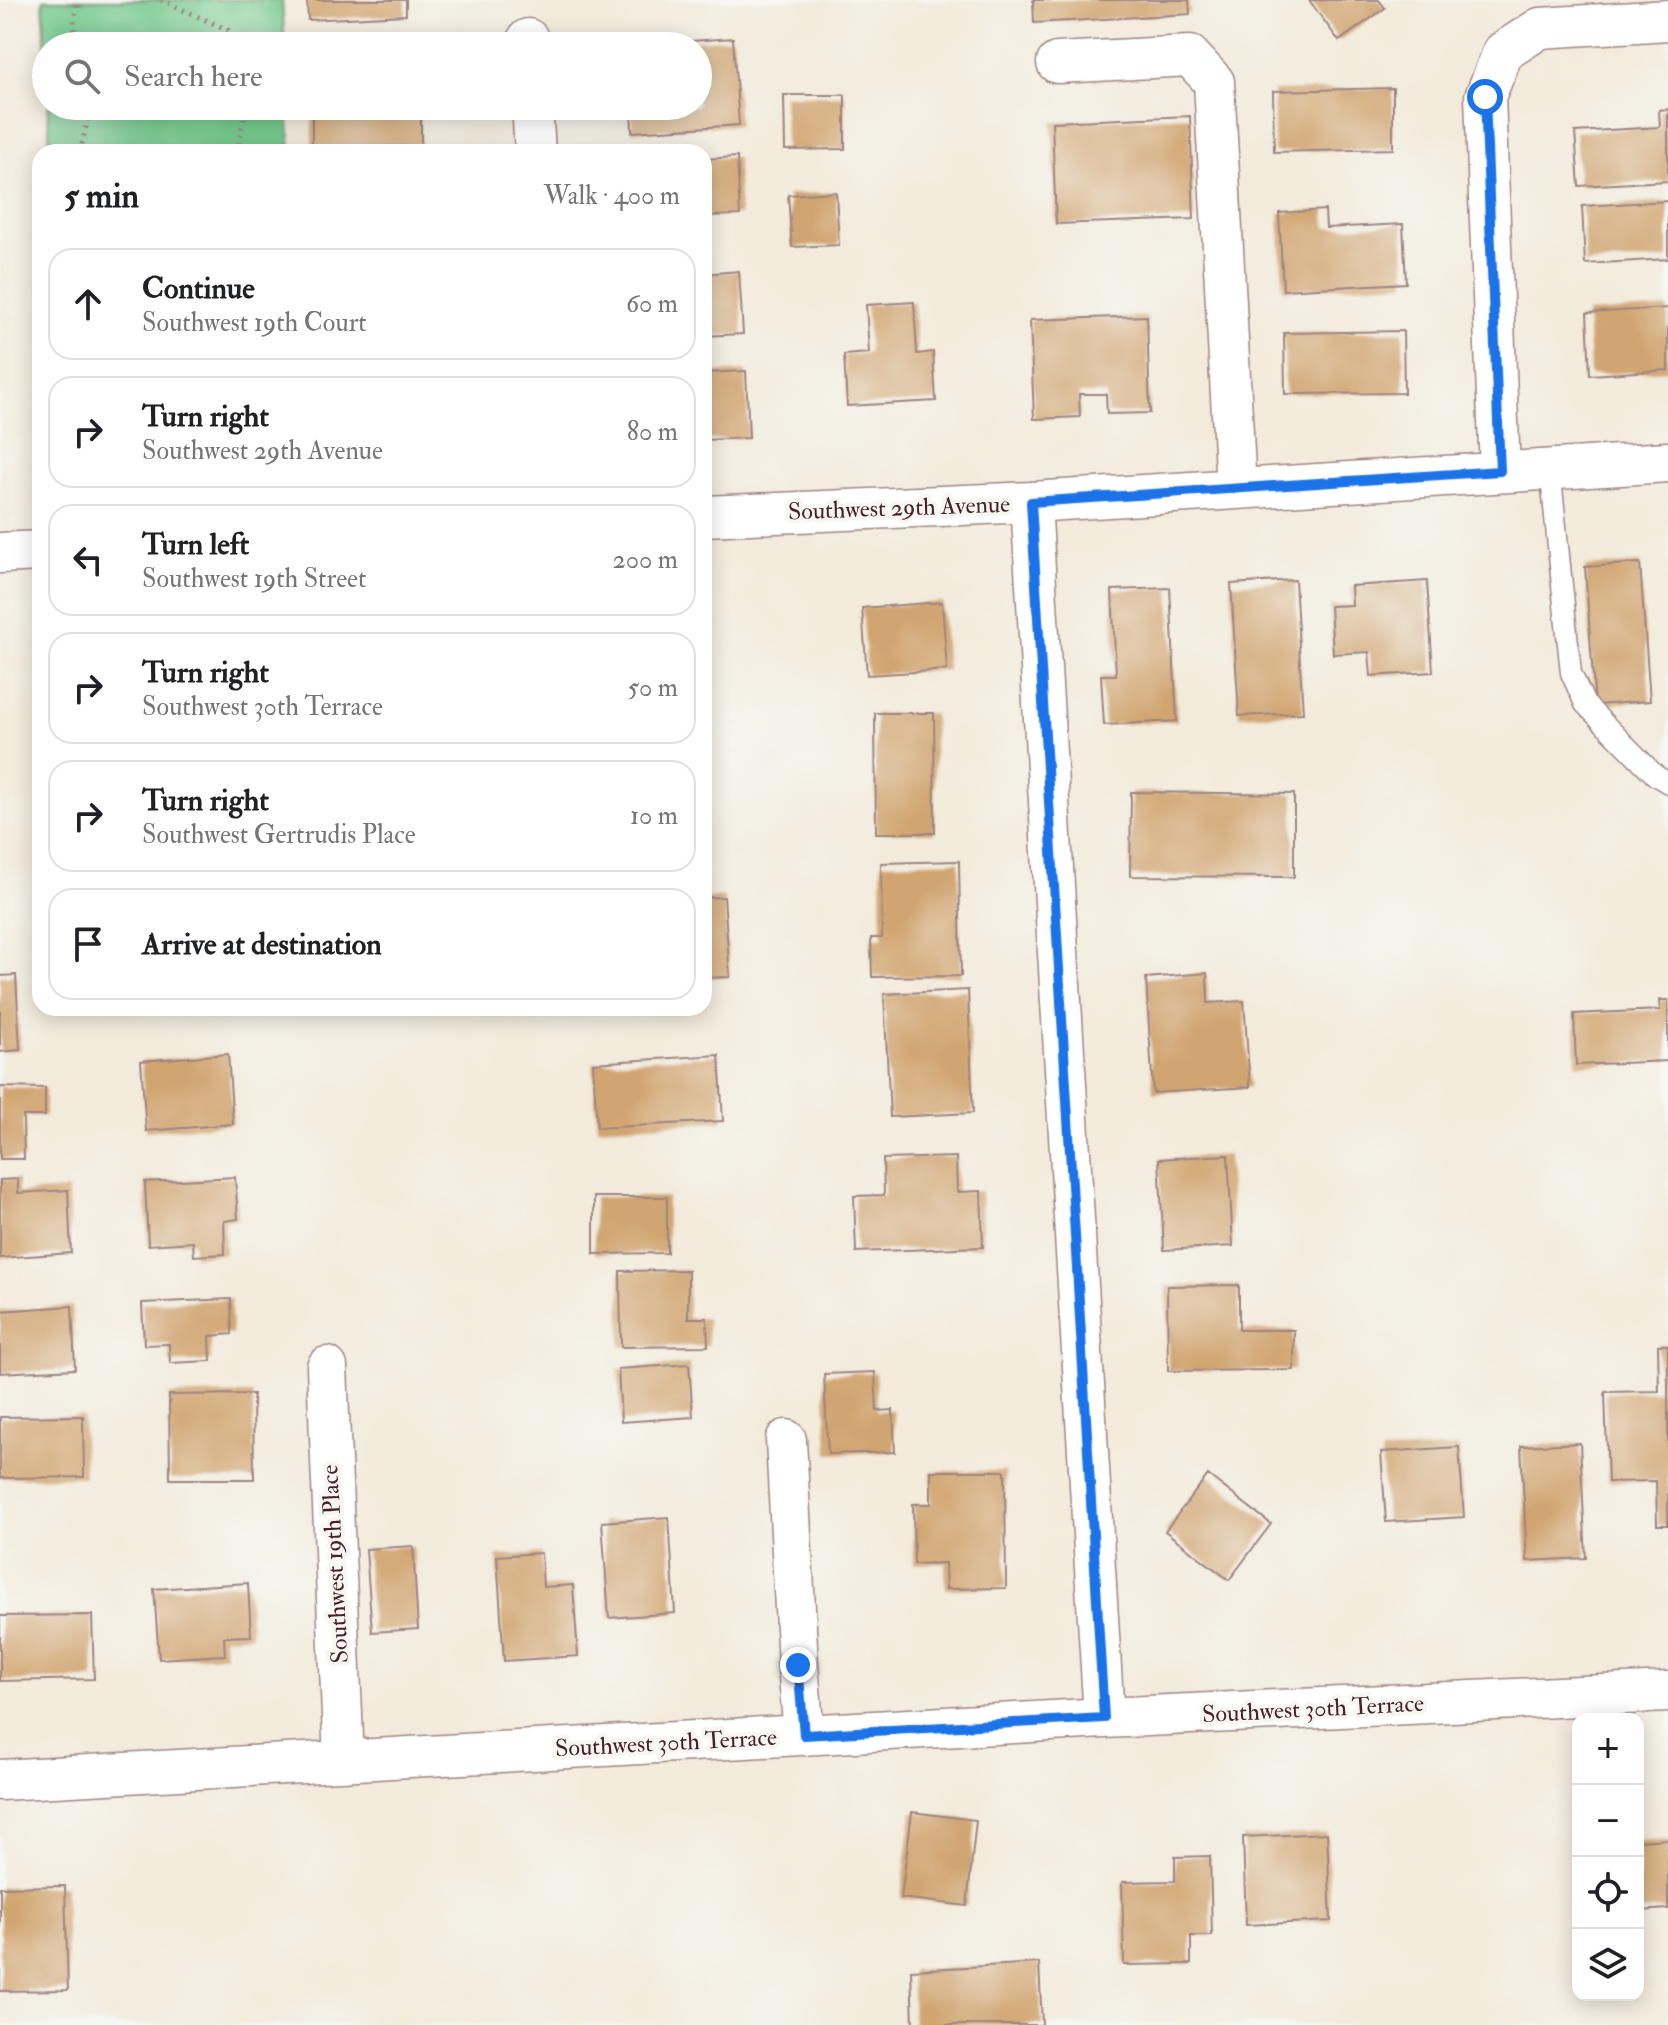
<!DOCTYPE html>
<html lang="en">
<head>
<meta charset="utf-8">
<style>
  :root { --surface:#fff; --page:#f6f6f6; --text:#202124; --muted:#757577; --line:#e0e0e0 }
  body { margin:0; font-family:"IM FELL Double Pica",serif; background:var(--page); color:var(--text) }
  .controls { position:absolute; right:24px; bottom:24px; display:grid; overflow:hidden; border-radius:16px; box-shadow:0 4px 20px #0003 }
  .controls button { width:72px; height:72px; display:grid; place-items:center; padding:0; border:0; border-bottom:2px solid var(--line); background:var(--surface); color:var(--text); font:40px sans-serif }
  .stop { position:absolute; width:24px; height:24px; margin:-18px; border:6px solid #1a73e8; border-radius:50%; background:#fff }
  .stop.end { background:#1a73e8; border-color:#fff; box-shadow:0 2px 8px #0008 }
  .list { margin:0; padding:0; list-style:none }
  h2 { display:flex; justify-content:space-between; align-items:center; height:104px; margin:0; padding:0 32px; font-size:34px }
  h2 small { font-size:26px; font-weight:400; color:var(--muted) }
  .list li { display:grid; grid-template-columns:52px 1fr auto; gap:24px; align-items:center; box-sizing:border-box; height:112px; margin:0 16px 16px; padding:0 16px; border:2px solid var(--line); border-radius:24px }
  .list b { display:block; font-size:30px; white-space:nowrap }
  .list p { margin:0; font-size:26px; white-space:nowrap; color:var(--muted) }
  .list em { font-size:26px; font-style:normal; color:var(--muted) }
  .icon { flex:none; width:44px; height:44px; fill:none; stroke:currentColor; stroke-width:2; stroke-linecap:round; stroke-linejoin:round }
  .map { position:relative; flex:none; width:1668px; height:2025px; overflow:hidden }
  .search { position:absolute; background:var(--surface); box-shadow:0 4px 20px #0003; left:32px; top:32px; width:680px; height:88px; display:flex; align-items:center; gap:20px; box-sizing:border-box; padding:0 28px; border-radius:44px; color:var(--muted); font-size:30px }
  .panel { position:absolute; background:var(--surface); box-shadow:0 4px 20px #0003; left:32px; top:144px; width:680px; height:872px; border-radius:24px }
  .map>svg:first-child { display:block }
  .green { fill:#76ca8e; stroke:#60745c; stroke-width:2 }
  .building { fill:#d1a571 }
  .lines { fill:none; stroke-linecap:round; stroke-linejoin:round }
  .service-casing { stroke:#9e8583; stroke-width:23 }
  .minor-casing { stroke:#9e8583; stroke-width:43 }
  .path { stroke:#9e8583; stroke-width:5; stroke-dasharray:2 6; stroke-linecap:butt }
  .service { stroke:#fff; stroke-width:20 }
  .minor { stroke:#fff; stroke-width:40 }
  .route { stroke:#1a73e8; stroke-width:10 }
  .labels { text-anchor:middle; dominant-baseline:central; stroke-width:8; stroke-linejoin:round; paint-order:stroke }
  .street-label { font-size:24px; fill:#4a1f2b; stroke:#f6f6f2 }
</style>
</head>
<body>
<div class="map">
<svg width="1668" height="2025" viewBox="0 0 1668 2025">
  <rect width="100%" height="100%" fill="#f6f6f2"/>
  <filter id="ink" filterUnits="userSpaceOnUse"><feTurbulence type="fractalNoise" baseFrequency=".0125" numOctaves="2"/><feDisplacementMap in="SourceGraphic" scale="16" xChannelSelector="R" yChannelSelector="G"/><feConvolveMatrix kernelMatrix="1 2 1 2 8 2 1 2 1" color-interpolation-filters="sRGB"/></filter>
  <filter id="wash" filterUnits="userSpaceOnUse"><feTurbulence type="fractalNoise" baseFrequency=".006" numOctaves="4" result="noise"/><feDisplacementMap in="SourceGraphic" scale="32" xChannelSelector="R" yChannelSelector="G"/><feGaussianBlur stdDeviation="1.8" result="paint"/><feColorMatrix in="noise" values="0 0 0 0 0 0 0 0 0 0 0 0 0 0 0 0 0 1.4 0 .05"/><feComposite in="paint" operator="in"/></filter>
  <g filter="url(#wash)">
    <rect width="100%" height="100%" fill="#f3ebdb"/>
    <path class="green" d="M43 0H282L285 46H46V59Z
      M48 106H288L291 152H50Z"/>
    <g id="blocks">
      <path class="building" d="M307 0H406V15L308 20Z
        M1033 0H1189L1190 14 1034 23Z
        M1309 0H1379L1385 8 1339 41Z
        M733 38 739 125 632 132 631 106H698V46H677V42Z
        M1393 88V149L1274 152 1273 91Z
        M784 95H845V149L785 150Z
        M312 106H421V146L312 148Z
        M1668 109V181L1579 186 1575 132 1660 127 1659 110Z
        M1190 116 1194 219 1056 224 1052 122Z
        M737 157 740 215 704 216V159Z
        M836 192 839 245 792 247 788 195Z
        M1668 201V259L1585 264 1582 206Z
        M1325 210 1326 228 1403 224 1406 283 1283 290 1279 213Z
        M739 271 743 334 704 336V274Z
        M914 302 917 354 933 352 936 401 847 406 844 355 869 353 866 305Z
        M1668 308V370L1590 375 1587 313Z
        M1147 316 1150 413 1107 414 1106 394H1079L1080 417 1034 419 1030 320Z
        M1403 331 1404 393 1285 394 1284 333Z
        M746 371 749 438 704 440V373Z
        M1640 563 1650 701 1595 705 1585 567Z
        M1295 580 1303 713 1239 716 1231 584Z
        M1427 581 1433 672 1371 676 1369 652 1333 654 1330 606 1352 605 1351 586Z
        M1170 588 1177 721 1104 725 1101 675H1116L1112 590Z
        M942 602 947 670 867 675 862 608Z
        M875 713H934L935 833H876Z
        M1131 792 1294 794V877L1130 876Z
        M959 861 961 976 872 977 871 938H882L881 863Z
        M724 897 730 977 704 978V898Z
        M1207 973 1208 1003 1244 1001 1250 1087 1153 1093 1146 978Z
        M16 975 20 1050 0 1052V976Z
        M968 990 973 1113 890 1117 884 994Z
        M1659 1000H1668V1061L1576 1065 1574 1014 1660 1010Z
        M228 1054 233 1124 146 1131 141 1061Z
        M719 1055 723 1121 597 1128 593 1063Z
        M0 1087 45 1088V1116H23L24 1159H0Z
        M1228 1155 1233 1246 1164 1250 1159 1159Z
        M956 1157 957 1192 981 1191 983 1247 856 1252 854 1196 884 1195 883 1159Z
        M235 1177 238 1219 224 1221 225 1254 194 1256 193 1242 148 1245 145 1182Z
        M18 1179V1193L68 1190 71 1253 0 1258V1180Z
        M594 1197H667V1253L594 1254Z
        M688 1270V1318H707L708 1346 621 1347 620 1271Z
        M1239 1285V1330H1294V1370L1168 1371 1167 1286Z
        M231 1299 232 1334 210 1336 211 1361 170 1363 169 1344 144 1345 142 1303Z
        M72 1306 75 1369 0 1373V1311Z
        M1658 1345H1668V1525H1657L1656 1481 1608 1482 1605 1392 1659 1391Z
        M689 1364 693 1417 621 1422 618 1369Z
        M875 1372 877 1411 893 1410 895 1452 828 1454 824 1374Z
        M253 1394 254 1479H170L169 1395Z
        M83 1416 84 1477 0 1478V1417Z
        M1580 1443 1586 1558 1527 1561 1521 1446Z
        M1459 1447 1464 1517 1386 1522 1381 1452Z
        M931 1471H1005L1006 1588 946 1589 945 1563 914 1564 913 1504H931Z
        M1208 1475 1271 1524 1229 1580 1165 1531Z
        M669 1517 675 1613 609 1618 602 1522Z
        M413 1546 418 1629 372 1632 366 1549Z
        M541 1553 543 1587 573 1585 578 1656 504 1661 497 1556Z
        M248 1583 251 1636 224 1637 225 1655 159 1659 154 1589Z
        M92 1615 94 1679 0 1681V1616Z
        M912 1812 976 1820 967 1906 901 1898Z
        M1327 1833 1331 1921 1246 1925 1243 1837Z
        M1668 1839V1909L1638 1911V1841Z
        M1210 1856 1212 1936H1191V1964L1124 1965 1122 1882 1175 1881V1857Z
        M65 1886 68 1990 0 1991V1887Z
        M1039 1963 1042 2025H913L911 1970Z"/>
    </g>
  </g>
  <g filter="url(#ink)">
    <use href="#blocks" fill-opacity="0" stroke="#9e8583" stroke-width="2"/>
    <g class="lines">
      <defs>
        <path id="service" d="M1550 468 1571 673 1585 704 1655 775 1668 783"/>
        <path id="minor" d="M528 39V46
          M1057 63 1190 56 1214 82 1236 489
          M532 106 535 152
          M1500 471 1485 97 1503 52 1540 28 1668 20
          M1031 502 1104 1718
          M704 516 1031 502 1668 462
          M0 553 40 551
          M327 1367 344 1761
          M786 1440 798 1665 804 1735
          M0 1780 1104 1718 1668 1692"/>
      </defs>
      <use href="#service" class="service-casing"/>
      <use href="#minor" class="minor-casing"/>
      <path class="path" d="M161 0 228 30 239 46
        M78 46C72 28 73 17 80 0
        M80 152 91 106
        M237 152 246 106"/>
      <use href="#service" class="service"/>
      <use href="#minor" class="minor"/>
    </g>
  </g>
  <g class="lines" filter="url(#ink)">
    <path class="route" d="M798 1665 804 1735 1104 1718 1031 502 1500 471 1485 97"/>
  </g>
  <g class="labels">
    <g class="street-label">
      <text transform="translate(899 508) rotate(-2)">Southwest 29th Avenue</text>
      <text transform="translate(335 1564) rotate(-93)">Southwest 19th Place</text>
      <text transform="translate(1313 1709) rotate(-3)">Southwest 30th Terrace</text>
      <text transform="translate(666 1743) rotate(-3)">Southwest 30th Terrace</text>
    </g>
  </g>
</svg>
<div class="controls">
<button>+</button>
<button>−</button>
<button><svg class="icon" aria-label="locate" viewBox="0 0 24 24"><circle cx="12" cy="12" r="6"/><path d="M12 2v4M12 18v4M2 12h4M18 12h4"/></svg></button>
<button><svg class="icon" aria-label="layers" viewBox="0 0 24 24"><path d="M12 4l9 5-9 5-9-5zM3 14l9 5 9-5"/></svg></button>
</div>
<div class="stop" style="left:1485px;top:97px"></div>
<div class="stop end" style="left:798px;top:1665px"></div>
<div class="search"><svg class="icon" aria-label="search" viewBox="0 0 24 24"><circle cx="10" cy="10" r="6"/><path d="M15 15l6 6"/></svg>Search here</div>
<section class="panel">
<h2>5 min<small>Walk · 400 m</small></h2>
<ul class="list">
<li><svg class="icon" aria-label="ahead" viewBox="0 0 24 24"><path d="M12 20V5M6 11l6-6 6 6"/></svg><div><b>Continue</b><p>Southwest 19th Court</p></div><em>60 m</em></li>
<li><svg class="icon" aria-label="right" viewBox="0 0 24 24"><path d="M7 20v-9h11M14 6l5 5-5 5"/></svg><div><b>Turn right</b><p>Southwest 29th Avenue</p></div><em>80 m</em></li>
<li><svg class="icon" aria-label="left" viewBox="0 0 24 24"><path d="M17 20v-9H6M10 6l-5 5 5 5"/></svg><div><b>Turn left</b><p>Southwest 19th Street</p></div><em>200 m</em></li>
<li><svg class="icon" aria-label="right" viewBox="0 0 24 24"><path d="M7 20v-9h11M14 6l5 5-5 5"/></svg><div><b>Turn right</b><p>Southwest 30th Terrace</p></div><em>50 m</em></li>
<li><svg class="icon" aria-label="right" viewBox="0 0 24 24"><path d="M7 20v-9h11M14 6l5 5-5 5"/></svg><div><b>Turn right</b><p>Southwest Gertrudis Place</p></div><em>10 m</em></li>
<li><svg class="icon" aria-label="arrive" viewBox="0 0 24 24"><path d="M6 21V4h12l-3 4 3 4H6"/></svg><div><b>Arrive at destination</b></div></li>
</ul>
</section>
</div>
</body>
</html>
